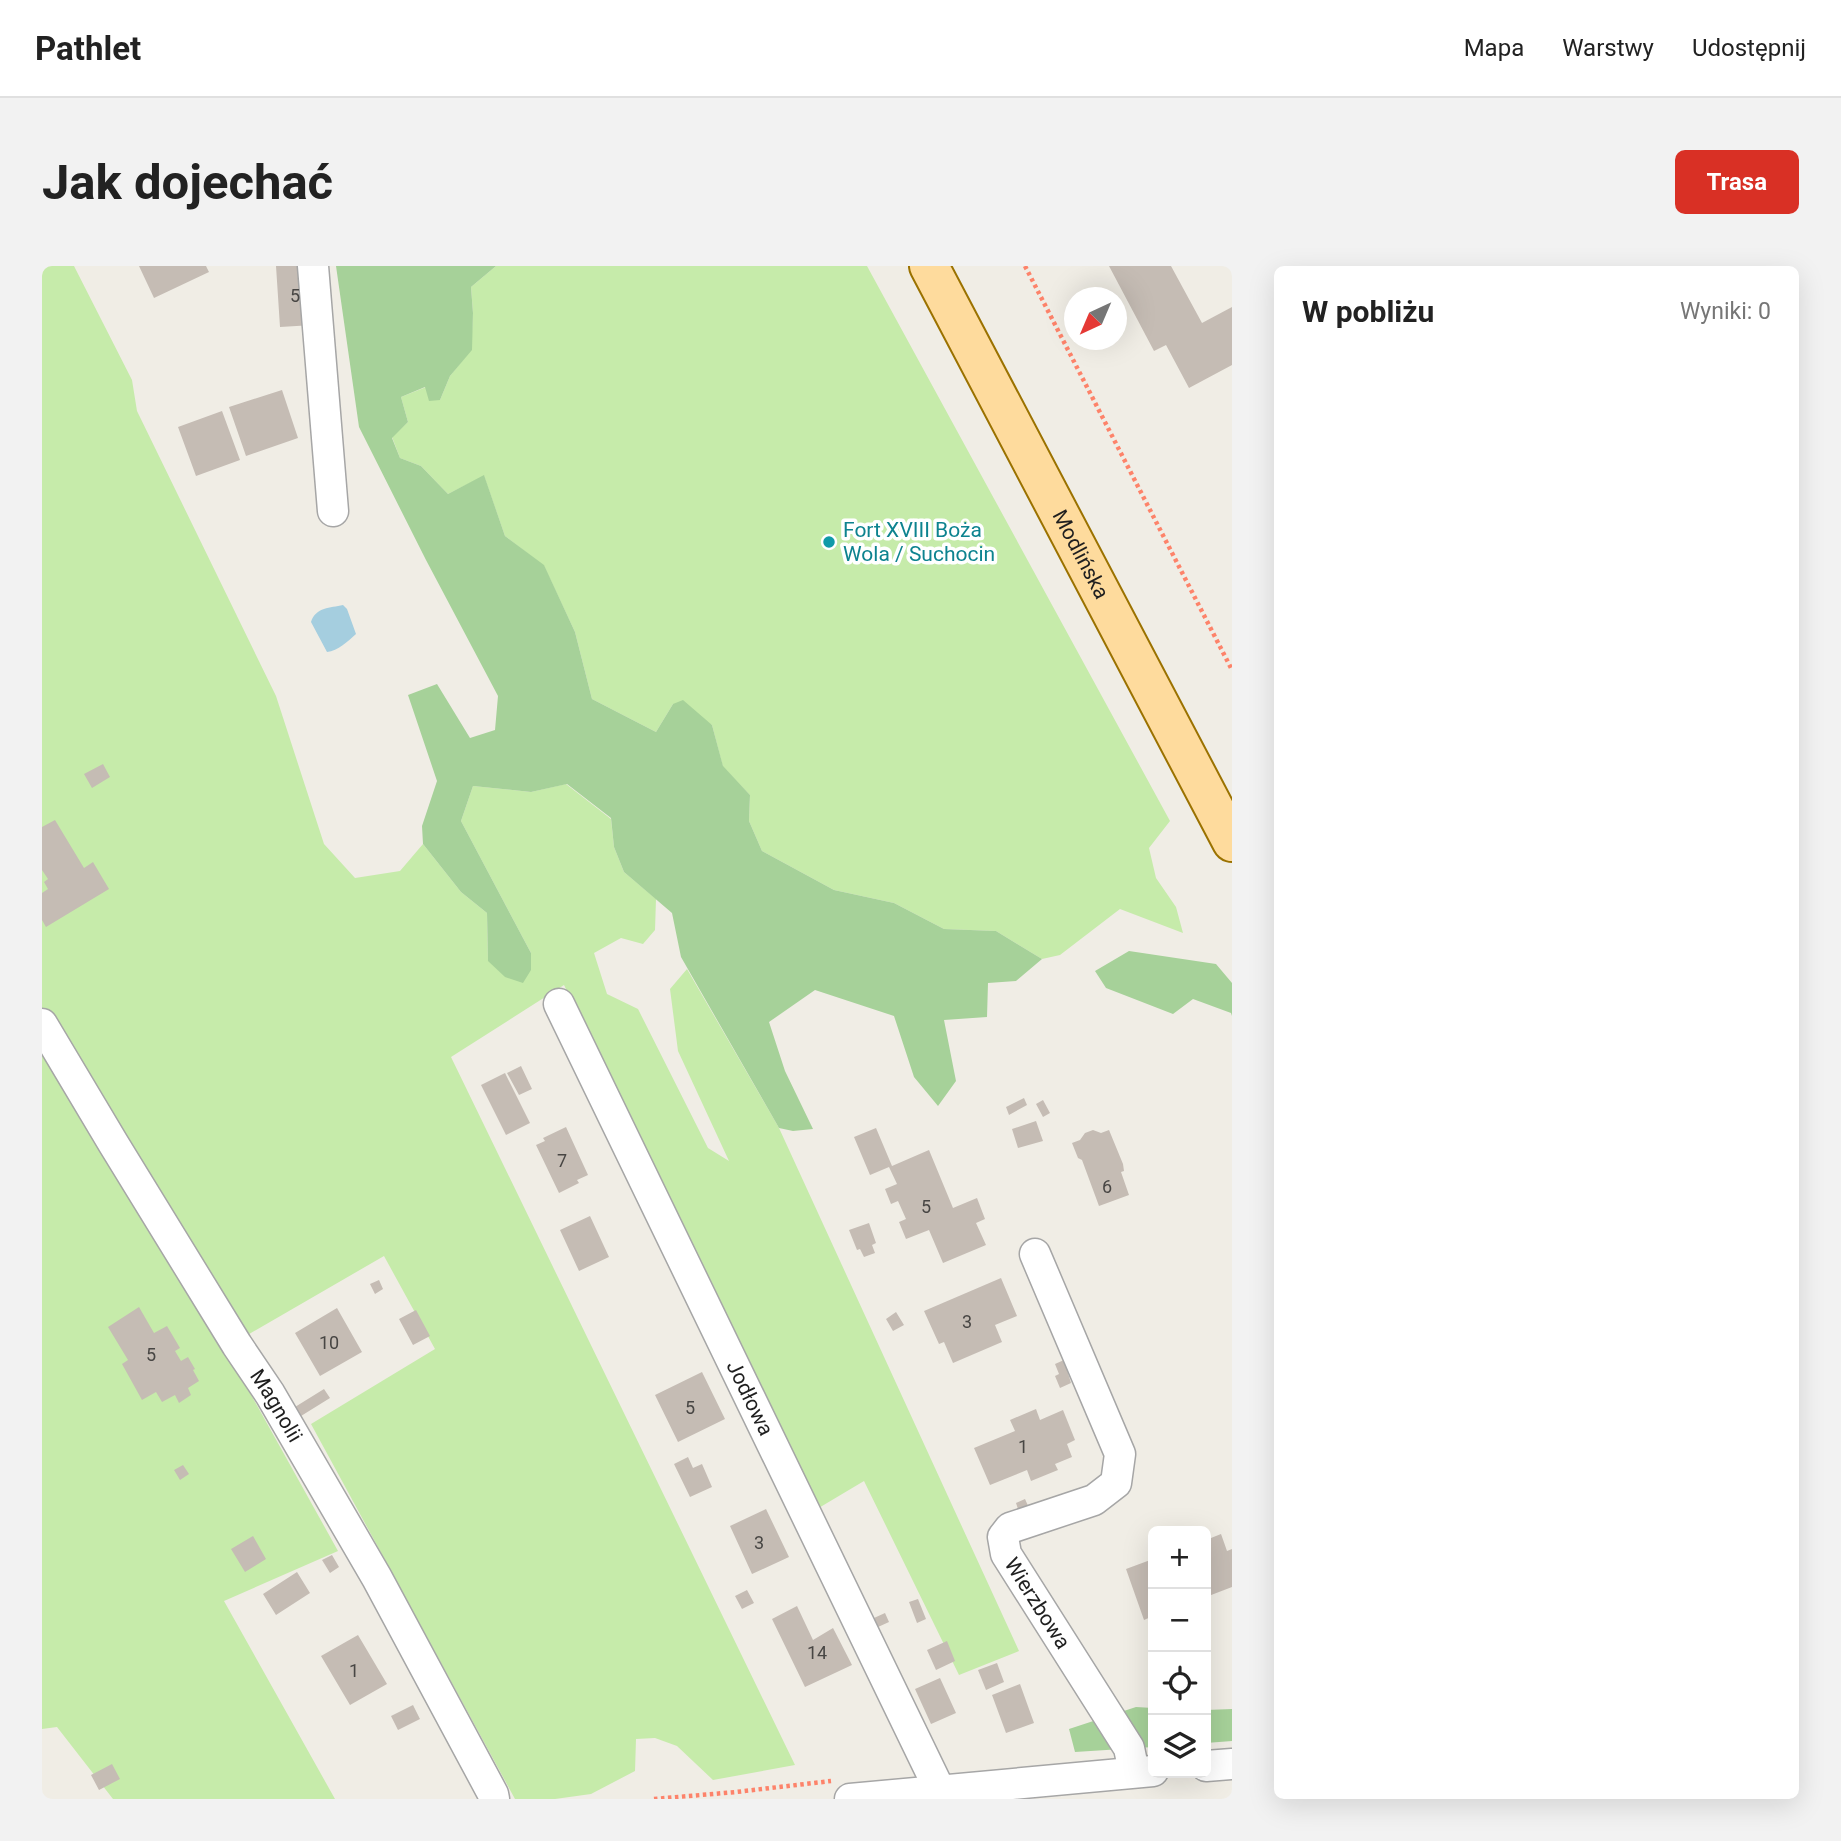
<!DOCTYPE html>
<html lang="pl">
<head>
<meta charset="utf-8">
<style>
  :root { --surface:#fff; --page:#f2f2f2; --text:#222; --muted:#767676; --line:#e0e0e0; --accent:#d93025 }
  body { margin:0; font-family:Roboto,sans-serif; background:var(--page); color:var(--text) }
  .controls { position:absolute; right:21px; bottom:21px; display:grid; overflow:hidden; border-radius:10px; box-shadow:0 7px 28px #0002 }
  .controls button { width:63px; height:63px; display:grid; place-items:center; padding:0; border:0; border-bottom:2px solid var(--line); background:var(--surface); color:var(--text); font:35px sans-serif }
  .compass { position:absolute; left:1022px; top:21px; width:63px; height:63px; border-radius:50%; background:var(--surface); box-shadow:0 7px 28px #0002; rotate:224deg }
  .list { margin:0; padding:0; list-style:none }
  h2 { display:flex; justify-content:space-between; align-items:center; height:91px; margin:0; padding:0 28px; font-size:30px }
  h2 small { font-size:23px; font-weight:400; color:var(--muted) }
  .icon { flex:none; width:38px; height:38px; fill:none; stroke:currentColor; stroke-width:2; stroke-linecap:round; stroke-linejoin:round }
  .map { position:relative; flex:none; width:1190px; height:1533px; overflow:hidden; border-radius:10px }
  header { display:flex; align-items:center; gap:42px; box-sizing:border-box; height:98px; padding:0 35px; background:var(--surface); border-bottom:2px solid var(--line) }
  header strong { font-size:33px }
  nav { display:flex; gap:38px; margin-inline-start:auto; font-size:24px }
  .intro { display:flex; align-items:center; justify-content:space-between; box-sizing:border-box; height:168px; padding:0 42px }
  h1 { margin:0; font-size:49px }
  .button { padding:18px 32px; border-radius:10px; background:var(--accent); color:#fff; font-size:24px; font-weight:700 }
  main { display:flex; gap:42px; padding:0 42px }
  aside { flex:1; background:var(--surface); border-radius:10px; box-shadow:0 7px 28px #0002 }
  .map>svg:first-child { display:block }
  .grass { fill:#c6ebaa }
  .forest { fill:#a6d199 }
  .water { fill:#a5cedf }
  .building { fill:#c5bcb4 }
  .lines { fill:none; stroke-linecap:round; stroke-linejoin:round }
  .minor-casing { stroke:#a6a6a6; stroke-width:33 }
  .major-casing { stroke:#9b7200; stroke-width:42 }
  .path { stroke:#fd836a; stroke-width:4.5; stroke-dasharray:3.5 3.5; stroke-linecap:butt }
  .minor { stroke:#fff; stroke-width:30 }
  .major { stroke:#fedb9d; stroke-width:38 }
  .culture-dot { fill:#0f9aa8; stroke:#fff; stroke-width:2.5 }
  .labels { text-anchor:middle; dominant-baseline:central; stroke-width:7; stroke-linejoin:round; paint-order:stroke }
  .number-label { font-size:18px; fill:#484644 }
  .culture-label { font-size:21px; fill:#0d838f; stroke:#fff; text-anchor:start }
  .street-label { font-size:21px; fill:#1f1f1f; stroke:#fff }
</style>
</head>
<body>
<header>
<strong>Pathlet</strong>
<nav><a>Mapa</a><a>Warstwy</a><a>Udostępnij</a></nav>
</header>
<div class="intro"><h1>Jak dojechać</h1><a class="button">Trasa</a></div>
<main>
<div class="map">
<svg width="1190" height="1533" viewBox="0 0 1190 1533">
  <rect width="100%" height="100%" fill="#f0ede5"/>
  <path class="grass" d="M0 0H32L90 114 95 145 234 430 282 578 313 612 358 605 381 578 419 626 445 647 446 695 489 687 419 555 431 520 489 526 524 518 569 553 572 581 582 606 614 633 613 664 601 678 579 672 552 687 565 728 596 743 666 882 687 895 636 785 628 723 645 703 737 862 977 1385 917 1409 822 1215 775 1243 522 719 409 791 753 1499 671 1514 635 1480 613 1472 594 1473 593 1505 549 1528 513 1533H473L269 1158 393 1083 342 990 183 1082 296 1285 182 1335 293 1533H71L15 1461 0 1463Z
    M454 0H825L1128 555 1107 582 1114 612 1134 641 1141 667 1078 643 1018 689 1000 693 954 665 902 663 852 637 792 624 720 585 707 555 708 529 681 501 670 459 631 438 614 466 550 433 533 366 502 300 463 270 442 210 406 228 379 200 358 192 350 171 366 156 359 131 384 121 398 134 408 110 429 84 431 47 429 21Z"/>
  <path class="forest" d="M294 0H454L429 21 431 47 430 84 408 110 398 134 387 135 383 121 359 131 366 156 350 172 358 192 379 200 406 228 442 209 463 270 502 299 533 366 550 433 614 466 631 438 641 434 670 459 681 500 708 529 707 555 720 585 792 624 852 637 902 663 954 665 1000 693 974 715 946 717 945 751 902 754 914 815 896 840 872 811 852 750 773 724 727 756 743 805 771 863 751 865 737 862 639 691 630 647 582 606 572 581 569 552 525 518 489 526 431 520 419 555 489 687V704L481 717 463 711 446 695 445 647 419 626 381 578 380 560 395 515 366 429 395 418 428 472 453 464 456 430 384 294 317 161Z
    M1087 685 1174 698 1190 717V750L1189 747 1151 733 1131 748 1064 722 1053 705Z
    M1094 1441 1111 1442V1481L1033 1486 1027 1463Z
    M1190 1443V1475L1164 1477V1444Z"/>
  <path class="water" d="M301 339 305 343 314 368C306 375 296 385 285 386L269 356C274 341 288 342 301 339Z"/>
  <path class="building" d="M97 0H164L167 6 112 32Z
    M234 0H268L271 59 238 61Z
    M1067 0H1129L1160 57 1190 41V99L1147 122 1124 79 1112 85Z
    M240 124 256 172 204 190 187 141Z
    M180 145 198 194 154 210 136 161Z
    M61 498 68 511 50 522 42 508Z
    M13 554 42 602 51 596 67 623 4 661 0 654V627L6 623 2 616 6 613 0 604V561Z
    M479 800 490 823 477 829 465 807Z
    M463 807 488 857 464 869 439 819Z
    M982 832 985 839 967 849 964 841Z
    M1001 834 1008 847 1001 851 994 838Z
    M994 855 1001 875 976 882 970 863Z
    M524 861 546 909 535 914 537 917 517 927 494 879 503 875 501 872Z
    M834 862 850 900 887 884 911 942 935 932 943 953 934 957 944 979 901 997 887 964 864 973 857 956 864 953 856 935 849 938 843 923 855 918 847 901 828 909 812 871Z
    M1051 864 1059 867 1067 864 1081 898 1082 905 1079 906 1087 929 1057 940 1040 894 1036 892 1030 877 1038 874 1043 867Z
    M548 950 567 991 537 1005 518 964Z
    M827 957 834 977 830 979 833 987 822 991 818 983 815 984 807 964Z
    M959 1012 975 1050 953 1059 960 1076 911 1097 902 1076 897 1078 882 1045Z
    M337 1014 341 1023 333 1028 328 1018Z
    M97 1041 112 1067 125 1060 138 1082 133 1085 139 1095 146 1091 153 1103 151 1104 157 1115 146 1122 149 1129 137 1137 133 1129 120 1136 114 1126 100 1134 80 1098 86 1094 66 1061Z
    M295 1042 320 1086 278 1110 253 1067Z
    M374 1044 388 1070 371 1079 357 1053Z
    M854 1046 862 1059 851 1065 844 1053Z
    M1022 1094 1029 1117 1018 1122 1013 1110 1017 1108 1013 1098Z
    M660 1106 683 1153 636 1176 613 1129Z
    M282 1123 288 1132 259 1150 253 1141Z
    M994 1143 998 1154 1021 1144 1033 1174 1025 1178 1030 1191 1013 1198 1016 1204 989 1215 985 1204 948 1219 932 1182 973 1165 968 1154Z
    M646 1191 651 1202 660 1198 670 1221 648 1231 632 1198Z
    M141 1199 147 1208 138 1214 132 1204Z
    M983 1233 987 1242 977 1246 974 1237Z
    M724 1243 747 1291 710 1308 688 1260Z
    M1179 1268 1185 1285 1190 1283V1321L1164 1331V1274Z
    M211 1270 224 1293 203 1306 189 1283Z
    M290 1289 297 1301 288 1307 280 1294Z
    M1111 1293V1350L1102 1354 1084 1303Z
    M255 1306 268 1327 234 1349 221 1328Z
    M705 1324 712 1337 700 1343 693 1330Z
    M876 1333 884 1353 875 1357 867 1336Z
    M755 1340 771 1374 791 1362 810 1399 763 1421 730 1353Z
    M843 1347 847 1356 836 1361 832 1352Z
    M316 1369 345 1418 308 1439 279 1390Z
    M905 1375 913 1395 894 1404 885 1384Z
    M955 1397 962 1416 944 1424 936 1404Z
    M898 1412 914 1447 889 1458 873 1423Z
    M978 1418 992 1457 964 1467 950 1429Z
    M371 1439 378 1453 356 1464 349 1450Z
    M70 1498 78 1513 57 1524 49 1509Z"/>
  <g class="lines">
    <defs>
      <g id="minor">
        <path d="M271 0 291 245"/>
        <path id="s1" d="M517 738 902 1533"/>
        <path id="s2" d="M0 758 71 877 195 1079 228 1128 335 1312 451 1528 452 1533"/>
        <path id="s3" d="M993 988 1078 1188 1074 1217 1052 1234 968 1262 961 1271 964 1288 1087 1482 1092 1506"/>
        <path d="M1164 1500 1190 1498"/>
        <path d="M808 1533 1111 1505"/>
      </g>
      <g id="major">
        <path id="s4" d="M887 0 1190 576"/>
      </g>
    </defs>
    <use href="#minor" class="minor-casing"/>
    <use href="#major" class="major-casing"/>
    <path class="path" d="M983 0 1190 404
      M612 1533 694 1526 789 1515"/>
    <use href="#minor" class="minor"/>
    <use href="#major" class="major"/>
  </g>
  <circle class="culture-dot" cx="787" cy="276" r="7"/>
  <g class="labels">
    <g class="number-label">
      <text x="253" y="29">5</text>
      <text x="520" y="894">7</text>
      <text x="1065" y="920">6</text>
      <text x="884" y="940">5</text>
      <text x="925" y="1055">3</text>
      <text x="287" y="1076">10</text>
      <text x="109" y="1088">5</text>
      <text x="648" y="1141">5</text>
      <text x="981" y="1180">1</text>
      <text x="717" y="1276">3</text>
      <text x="775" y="1386">14</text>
      <text x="312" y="1404">1</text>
    </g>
    <g class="culture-label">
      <text x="801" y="264">Fort XVIII Boża<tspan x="801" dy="24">Wola / Suchocin</tspan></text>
    </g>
    <g class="street-label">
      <text stroke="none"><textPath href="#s4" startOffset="326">Modlińska</textPath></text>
      <text stroke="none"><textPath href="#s1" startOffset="438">Jodłowa</textPath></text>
      <text stroke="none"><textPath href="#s2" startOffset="448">Magnolii</textPath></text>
      <text stroke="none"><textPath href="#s3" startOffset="450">Wierzbowa</textPath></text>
    </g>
  </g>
</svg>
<div class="controls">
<button>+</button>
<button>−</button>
<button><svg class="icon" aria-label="locate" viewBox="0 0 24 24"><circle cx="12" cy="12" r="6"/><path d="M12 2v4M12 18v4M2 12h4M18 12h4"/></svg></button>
<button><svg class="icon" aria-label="layers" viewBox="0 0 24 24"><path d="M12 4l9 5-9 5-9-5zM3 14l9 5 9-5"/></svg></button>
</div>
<svg class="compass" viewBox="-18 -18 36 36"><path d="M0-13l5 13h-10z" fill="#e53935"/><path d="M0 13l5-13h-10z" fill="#767676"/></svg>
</div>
<aside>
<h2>W pobliżu<small>Wyniki: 0</small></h2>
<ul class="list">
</ul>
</aside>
</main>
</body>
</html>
